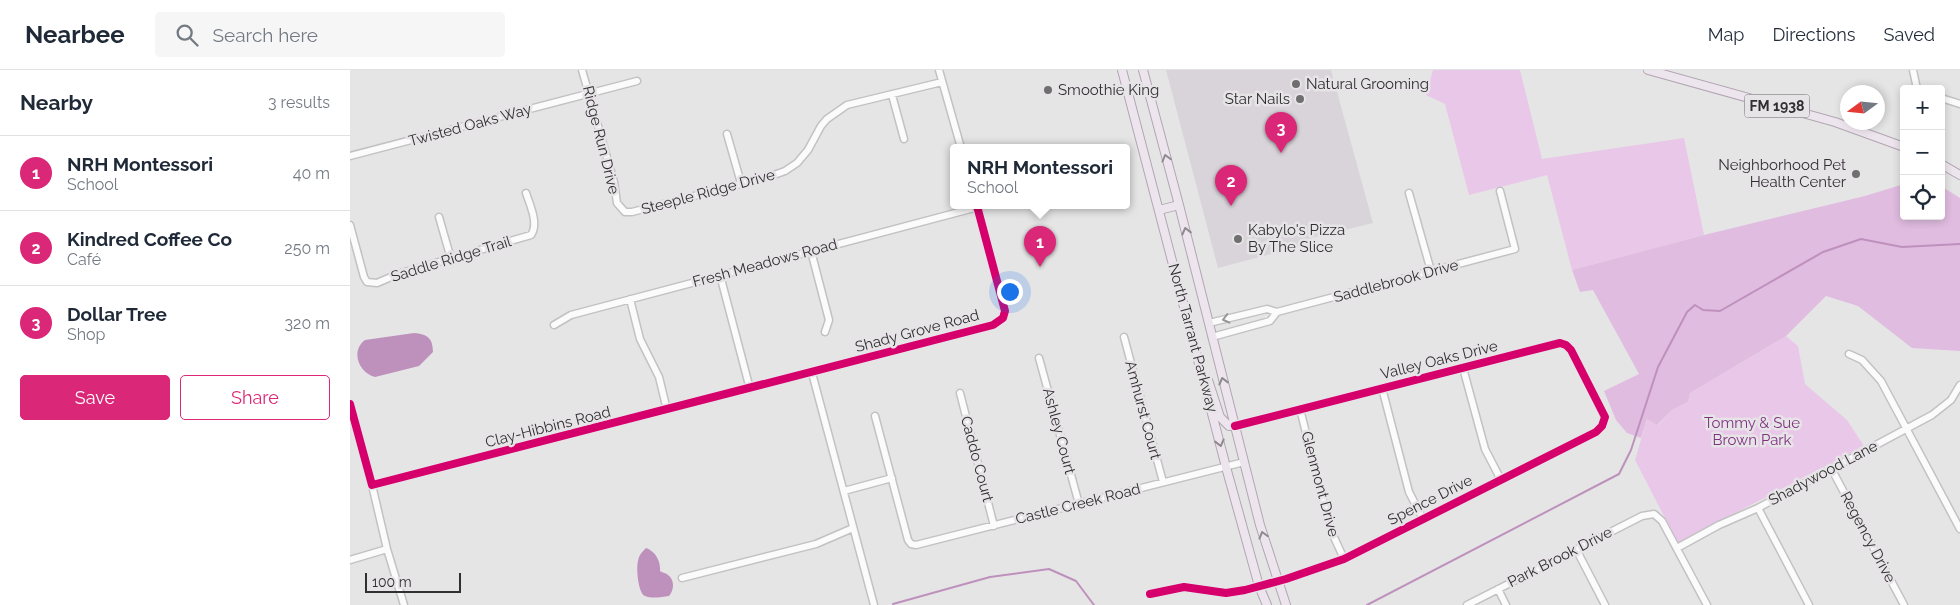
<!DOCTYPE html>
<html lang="en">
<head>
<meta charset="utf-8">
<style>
  :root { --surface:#fff; --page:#f6f6f7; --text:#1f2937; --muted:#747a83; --line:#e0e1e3; --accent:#db2777 }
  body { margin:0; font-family:Raleway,sans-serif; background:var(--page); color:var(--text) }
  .controls { position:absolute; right:15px; top:15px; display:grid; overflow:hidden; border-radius:5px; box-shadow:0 2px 8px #0003 }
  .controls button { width:45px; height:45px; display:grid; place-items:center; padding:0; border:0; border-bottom:1px solid var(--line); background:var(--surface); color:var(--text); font:25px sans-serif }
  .compass { position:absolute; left:1490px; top:15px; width:45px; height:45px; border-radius:50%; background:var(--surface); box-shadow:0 2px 8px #0003; rotate:255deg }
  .scale { position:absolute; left:15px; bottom:12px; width:96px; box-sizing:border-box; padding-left:5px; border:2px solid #313031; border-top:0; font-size:14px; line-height:18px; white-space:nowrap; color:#313031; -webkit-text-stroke:4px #e7e4e7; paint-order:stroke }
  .you { position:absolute; left:659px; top:221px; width:18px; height:18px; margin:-12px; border:4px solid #fff; border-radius:50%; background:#1a73e8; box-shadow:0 0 0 8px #1a73e833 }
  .badge { display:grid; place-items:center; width:32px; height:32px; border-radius:50%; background:var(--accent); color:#fff; font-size:16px; font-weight:700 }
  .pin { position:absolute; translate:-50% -41px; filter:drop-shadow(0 1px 2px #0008) }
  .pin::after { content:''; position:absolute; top:26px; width:18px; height:15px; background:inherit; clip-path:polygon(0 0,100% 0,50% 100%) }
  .popup { position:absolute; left:600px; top:74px; width:180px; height:65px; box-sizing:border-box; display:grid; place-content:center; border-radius:5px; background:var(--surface); filter:drop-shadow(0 1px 4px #0005); font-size:16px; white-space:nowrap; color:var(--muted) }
  .popup b { font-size:19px; color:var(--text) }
  .popup::after { content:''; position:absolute; left:50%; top:100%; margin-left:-10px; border:10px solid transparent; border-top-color:var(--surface) }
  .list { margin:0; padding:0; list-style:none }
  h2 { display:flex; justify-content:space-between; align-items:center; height:65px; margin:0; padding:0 20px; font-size:21px }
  h2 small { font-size:16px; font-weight:400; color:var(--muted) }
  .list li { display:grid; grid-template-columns:32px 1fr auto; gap:15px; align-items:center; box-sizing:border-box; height:75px; padding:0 20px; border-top:1px solid var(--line) }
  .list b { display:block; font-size:19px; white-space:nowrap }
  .list p { margin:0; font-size:16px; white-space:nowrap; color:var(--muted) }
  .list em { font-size:16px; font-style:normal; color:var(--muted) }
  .actions { display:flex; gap:10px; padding:15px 20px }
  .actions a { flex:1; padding:11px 0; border:1px solid var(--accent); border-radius:5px; text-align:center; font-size:18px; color:var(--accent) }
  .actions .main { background:var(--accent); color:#fff }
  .icon { flex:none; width:28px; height:28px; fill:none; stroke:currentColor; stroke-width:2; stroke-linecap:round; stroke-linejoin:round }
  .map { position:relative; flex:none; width:1610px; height:535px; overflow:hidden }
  header { display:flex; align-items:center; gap:30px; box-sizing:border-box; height:70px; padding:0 25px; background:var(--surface); border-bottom:1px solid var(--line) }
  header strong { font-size:24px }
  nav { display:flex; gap:28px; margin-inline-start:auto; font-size:18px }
  .search { width:350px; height:45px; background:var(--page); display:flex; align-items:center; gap:12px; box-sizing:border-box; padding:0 18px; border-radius:5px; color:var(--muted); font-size:19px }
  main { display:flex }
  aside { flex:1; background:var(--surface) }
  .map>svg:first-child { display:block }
  .built { fill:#d9d4d9 }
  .green { fill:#e9c7e8 }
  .forest { fill:#e0bce0 }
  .water { fill:#be91bd }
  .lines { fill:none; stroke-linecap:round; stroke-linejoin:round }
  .stream { stroke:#be91bd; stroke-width:2 }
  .minor-casing { stroke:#c3c2c3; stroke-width:9 }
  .major-casing { stroke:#b2a5b2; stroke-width:10 }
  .minor { stroke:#fbfbfb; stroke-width:6 }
  .major { stroke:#ede5ed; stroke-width:8 }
  .cycleway-casing { stroke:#e7e4e7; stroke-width:11 }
  .cycleway { stroke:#d6006c; stroke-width:8 }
  .oneway { stroke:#8f8a8f }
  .oneway2 { stroke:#969696 }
  .poi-dot { fill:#706f70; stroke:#e7e4e7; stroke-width:2 }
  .labels { text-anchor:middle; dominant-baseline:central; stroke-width:5; stroke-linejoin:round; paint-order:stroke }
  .shield { fill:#e7e4e7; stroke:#686668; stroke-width:1 }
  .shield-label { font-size:14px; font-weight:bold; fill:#313031 }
  .poi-label { font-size:15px; fill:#313031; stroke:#e7e4e7; text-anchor:start }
  .street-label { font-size:15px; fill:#313031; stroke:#e7e4e7 }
  .park-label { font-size:15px; fill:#803381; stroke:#e7e4e7 }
</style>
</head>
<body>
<header>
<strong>Nearbee</strong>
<div class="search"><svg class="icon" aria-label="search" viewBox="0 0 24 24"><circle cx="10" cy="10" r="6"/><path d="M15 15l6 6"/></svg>Search here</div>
<nav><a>Map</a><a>Directions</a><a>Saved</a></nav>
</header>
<main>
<aside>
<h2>Nearby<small>3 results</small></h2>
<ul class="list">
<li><span class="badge">1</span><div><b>NRH Montessori</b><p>School</p></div><em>40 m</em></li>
<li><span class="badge">2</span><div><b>Kindred Coffee Co</b><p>Café</p></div><em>250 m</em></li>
<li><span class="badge">3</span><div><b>Dollar Tree</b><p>Shop</p></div><em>320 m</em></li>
</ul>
<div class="actions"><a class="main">Save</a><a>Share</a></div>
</aside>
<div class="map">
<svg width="1610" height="535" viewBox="0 0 1610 535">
  <rect width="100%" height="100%" fill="#e6e5e6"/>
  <path class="built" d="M816 0H981L1023 153 962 168 963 173 868 198Z"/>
  <path class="green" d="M1083 0H1170L1192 89 1334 68 1354 165 1222 200 1197 105 1119 125 1095 34 1076 25Z
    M1436 266 1448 276 1455 314 1497 350 1514 376 1328 473 1285 390 1297 349 1308 355 1322 340 1338 332 1340 323Z"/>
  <path class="forest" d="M1554 114V146H1591V116L1610 128V281L1562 278 1508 236 1476 226 1436 266 1340 323 1338 332 1322 340 1307 355 1297 349 1291 368 1277 363 1266 350 1254 321 1289 304 1243 220 1230 222 1222 200 1354 165 1515 126Z"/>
  <path class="water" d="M64 263C77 264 83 268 83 282L69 296 25 307C9 303 0 281 15 270Z
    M296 478C305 481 311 491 310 501 313 503 316 503 318 505 325 510 324 520 319 526 312 527 302 529 295 526 288 523 286 498 288 491 289 485 292 482 296 478Z"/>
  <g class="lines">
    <path class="stream" d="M543 534 640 507 699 499 726 511 744 535
      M1017 535 1269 404 1281 380 1308 297 1337 242 1345 235 1353 240 1370 241 1473 182 1511 169 1552 177 1610 174"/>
    <defs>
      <path id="minor" d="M232 0 264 112 267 133 275 142H282L421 106 435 101 447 93 458 80 471 56 477 49 497 35 592 12
        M589 0 611 78
        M1563 0 1567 19
        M542 25 554 69
        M1591 28 1610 34
        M377 64 391 113
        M0 86 287 11
        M1059 123 1081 201
        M89 147 101 189
        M0 155 14 207 17 212 27 213 48 204 181 165C189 154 180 135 176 123
        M461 181 479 250 475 262
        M370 205 400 319
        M280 229 290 269 309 307 317 340
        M859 253 917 239 927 242 1165 179 1150 121
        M204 255 221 245 628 137
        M774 267 813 412
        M862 267 920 251 927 242
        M1499 284 1512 290 1531 311 1610 459
        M689 288 729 434
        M1113 298 1135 379 1151 410
        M462 303 524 535
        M1032 318 1059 422 1073 449
        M610 323 644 456
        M0 334 22 415 643 255 653 248 655 241 627 136
        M950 339 978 450 983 465 994 489
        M525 346 558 470 561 474 566 475 894 392
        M1481 398 1554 535
        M22 415 37 479 54 535
        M494 421 542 408
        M1408 438 1459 535
        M1327 478 1369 455 1408 438 1582 345 1601 330 1610 315
        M1226 479 1255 535
        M0 490 37 479
        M332 508 466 474 503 458
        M1148 519 1156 535
        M800 524 834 517 876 523 895 520 936 509 994 489 1246 362 1252 356 1255 347 1221 280 1216 275 1210 273 885 356
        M1117 535 1292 446 1304 444 1312 451 1357 535"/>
      <path id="major" d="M772 0 876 397 909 516 917 535
        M793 0 829 135 910 455 936 535
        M1298 0 1485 52 1554 77
        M1591 94 1610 105
        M809 140 829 135
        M858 310 870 347 879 356H885"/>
    </defs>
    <use href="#minor" class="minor-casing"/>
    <use href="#major" class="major-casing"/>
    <use href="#minor" class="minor"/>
    <use href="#major" class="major"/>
    <defs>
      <path id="cycleway" d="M0 334 22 415 643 255 653 248 655 241 627 136
        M800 524 834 517 876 523 895 520 936 509 994 489 1246 362 1252 356 1255 347 1221 280 1216 275 1210 273 885 356"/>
    </defs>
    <use href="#cycleway" class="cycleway-casing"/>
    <use href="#cycleway" class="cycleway"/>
  </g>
  <defs><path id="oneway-chevron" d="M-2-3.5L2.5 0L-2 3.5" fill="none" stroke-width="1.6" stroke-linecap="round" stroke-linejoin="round" transform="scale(1.25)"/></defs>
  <g class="oneway">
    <use href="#oneway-chevron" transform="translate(816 88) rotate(-105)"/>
    <use href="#oneway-chevron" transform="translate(836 161) rotate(-104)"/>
    <use href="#oneway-chevron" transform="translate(873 311) rotate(-104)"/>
    <use href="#oneway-chevron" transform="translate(870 373) rotate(76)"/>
    <use href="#oneway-chevron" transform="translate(913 465) rotate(-106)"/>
  </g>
  <use class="oneway2" href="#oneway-chevron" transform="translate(876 249) rotate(166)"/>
  <g class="poi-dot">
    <circle cx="946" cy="14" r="5"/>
    <circle cx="698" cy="20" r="5"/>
    <circle cx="950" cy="29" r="5"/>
    <circle cx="1506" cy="104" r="5"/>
    <circle cx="888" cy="169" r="5"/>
  </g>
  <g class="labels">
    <rect class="shield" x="1394.5" y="24.5" width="65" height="23" rx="4"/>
    <g class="shield-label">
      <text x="1427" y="36">FM 1938</text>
    </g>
    <g class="poi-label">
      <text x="956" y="14">Natural Grooming</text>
      <text x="708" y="20">Smoothie King</text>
      <text x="940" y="29" text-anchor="end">Star Nails</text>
      <text x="1496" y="95" text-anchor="end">Neighborhood Pet<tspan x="1496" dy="17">Health Center</tspan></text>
      <text x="898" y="160">Kabylo's Pizza<tspan x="898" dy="17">By The Slice</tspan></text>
    </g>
    <g class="street-label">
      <text transform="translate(120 55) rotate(-15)">Twisted Oaks Way</text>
      <text transform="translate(251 70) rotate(76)">Ridge Run Drive</text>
      <text transform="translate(358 122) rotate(-15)">Steeple Ridge Drive</text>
      <text transform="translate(101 189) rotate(-17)">Saddle Ridge Trail</text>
      <text transform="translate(415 193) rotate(-15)">Fresh Meadows Road</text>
      <text transform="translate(1046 211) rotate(-15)">Saddlebrook Drive</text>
      <text transform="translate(567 261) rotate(-15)">Shady Grove Road</text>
      <text transform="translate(843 268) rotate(75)">North Tarrant Parkway</text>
      <text transform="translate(1089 290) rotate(-14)">Valley Oaks Drive</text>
      <text transform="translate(793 340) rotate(75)">Amhurst Court</text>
      <text transform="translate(198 357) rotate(-14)">Clay-Hibbins Road</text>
      <text transform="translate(709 361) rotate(75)">Ashley Court</text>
      <text transform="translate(627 389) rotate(75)">Caddo Court</text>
      <text transform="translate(1473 403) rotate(-28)">Shadywood Lane</text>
      <text transform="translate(970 414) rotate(75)">Glenmont Drive</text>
      <text transform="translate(1080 430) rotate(-27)">Spence Drive</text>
      <text transform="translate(728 434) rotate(-14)">Castle Creek Road</text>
      <text transform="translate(1518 467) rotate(62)">Regency Drive</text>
      <text transform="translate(1210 487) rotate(-27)">Park Brook Drive</text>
    </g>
    <g class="park-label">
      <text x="1402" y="353">Tommy &amp; Sue<tspan x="1402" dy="17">Brown Park</tspan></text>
    </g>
  </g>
</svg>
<div class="controls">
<button>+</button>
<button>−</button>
<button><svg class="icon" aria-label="locate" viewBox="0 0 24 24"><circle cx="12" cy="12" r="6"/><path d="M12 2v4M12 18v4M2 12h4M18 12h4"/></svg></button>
</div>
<svg class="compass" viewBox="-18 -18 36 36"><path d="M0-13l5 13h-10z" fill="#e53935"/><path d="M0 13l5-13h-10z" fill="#747a83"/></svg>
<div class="scale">100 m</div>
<div class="you"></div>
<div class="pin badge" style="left:690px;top:197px">1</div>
<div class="popup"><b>NRH Montessori</b>School</div>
<div class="pin badge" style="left:881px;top:136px">2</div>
<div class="pin badge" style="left:931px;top:83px">3</div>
</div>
</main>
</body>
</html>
